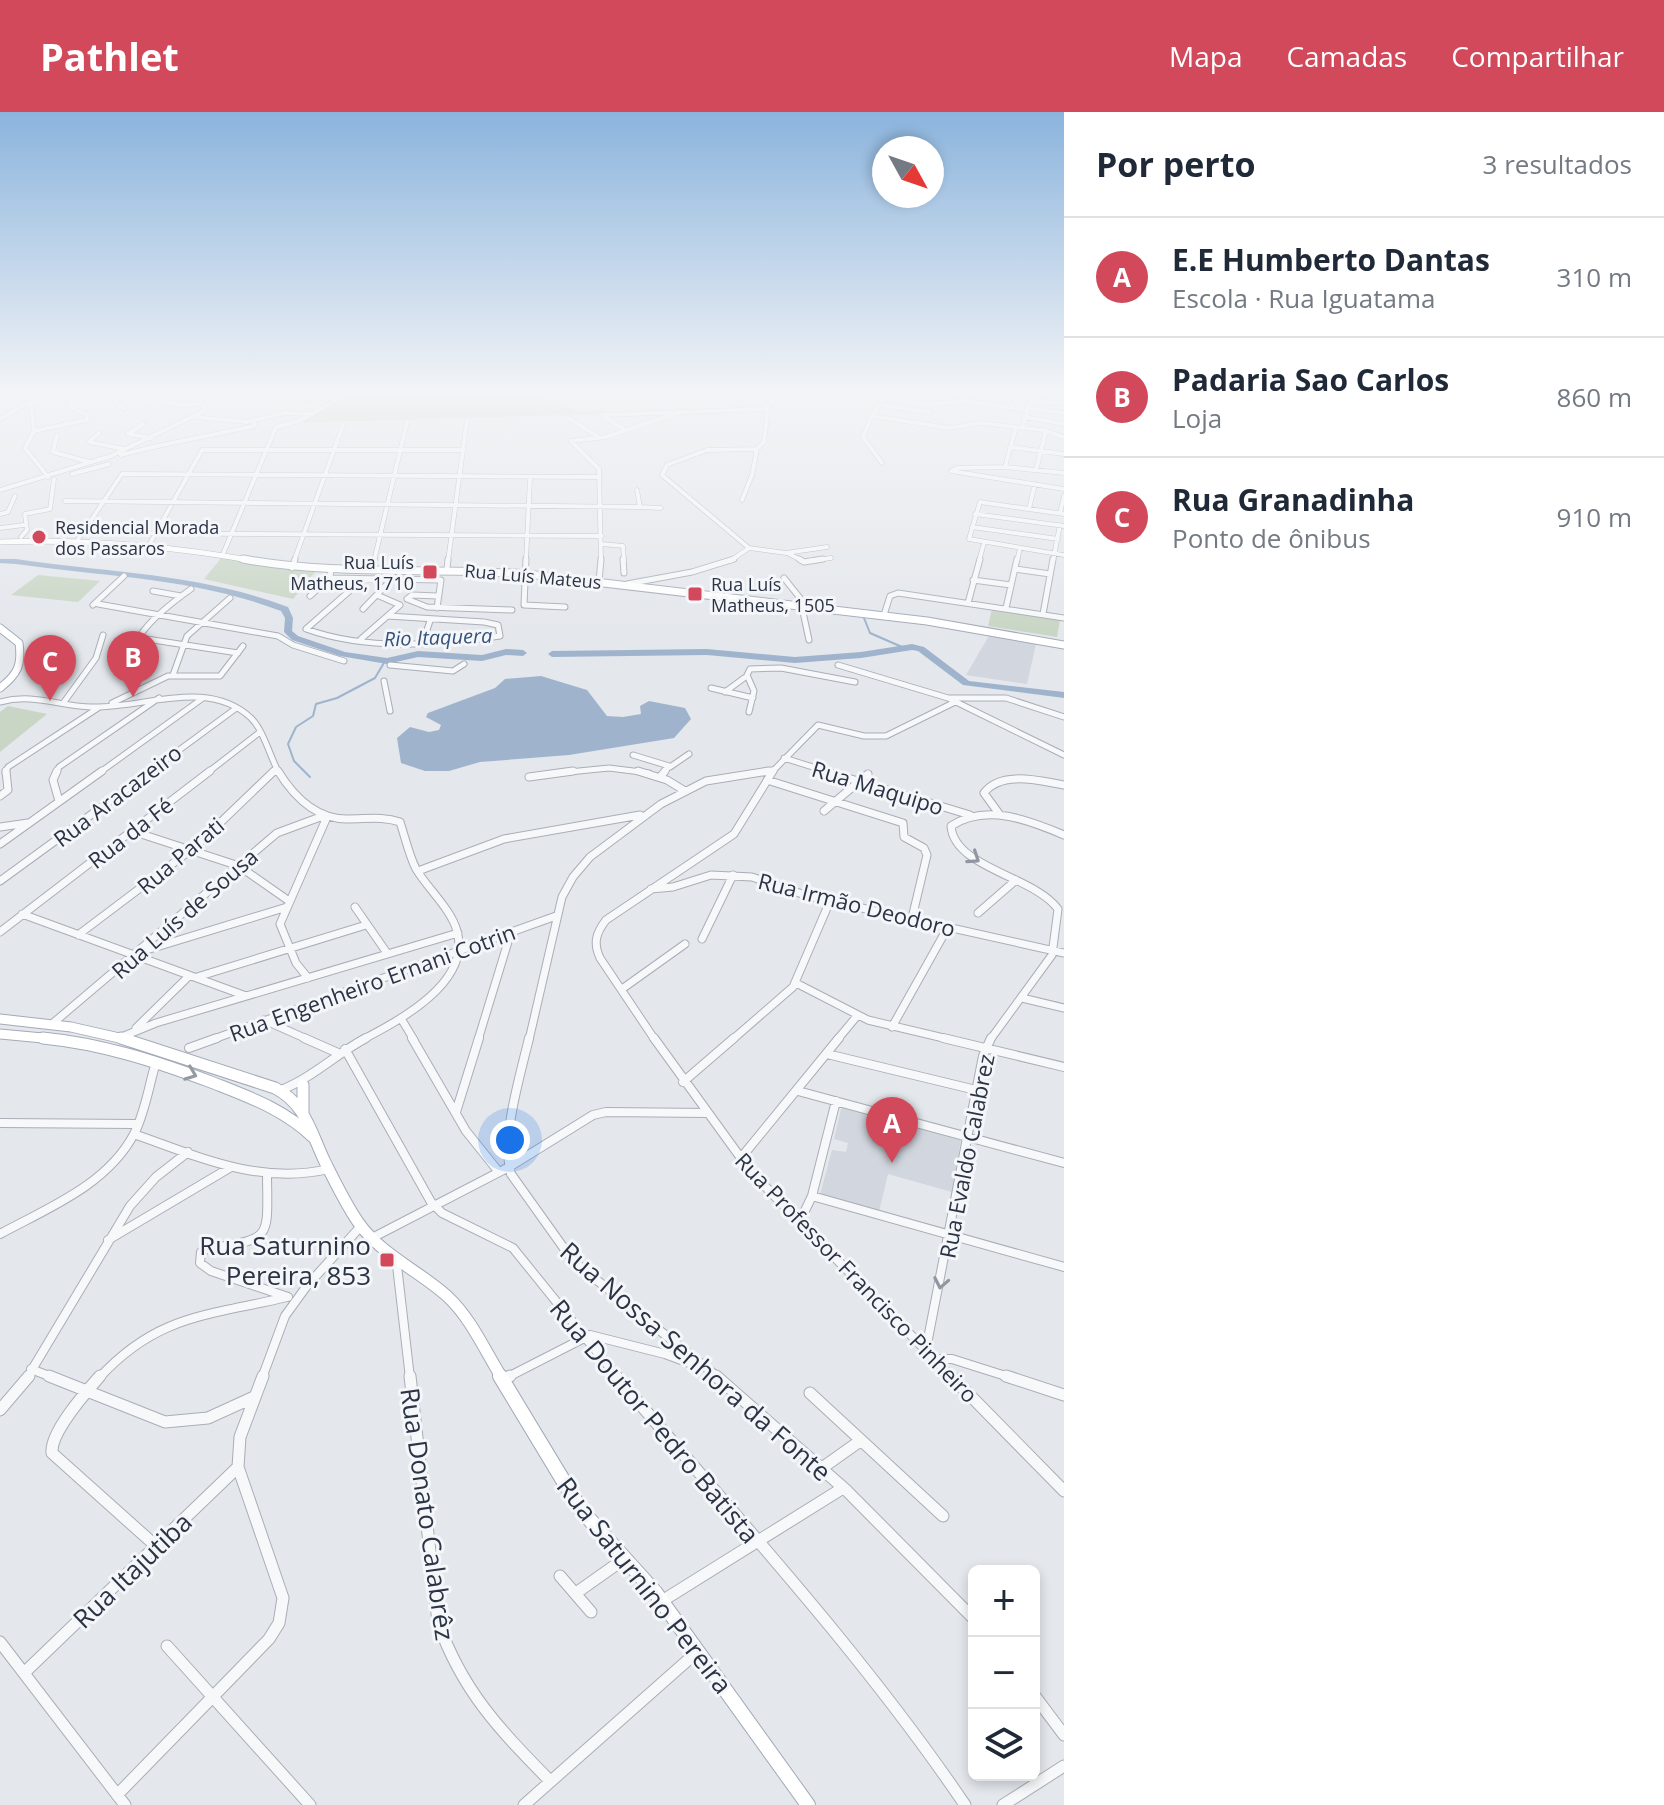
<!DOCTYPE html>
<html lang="pt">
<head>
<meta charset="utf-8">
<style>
  :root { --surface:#fff; --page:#f6f6f7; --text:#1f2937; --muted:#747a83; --line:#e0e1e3; --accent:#d1495b }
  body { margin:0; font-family:"Open Sans",sans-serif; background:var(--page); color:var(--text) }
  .controls { position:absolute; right:24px; bottom:24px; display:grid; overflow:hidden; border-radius:12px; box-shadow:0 4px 12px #0003 }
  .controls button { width:72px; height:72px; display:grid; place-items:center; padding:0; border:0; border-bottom:2px solid var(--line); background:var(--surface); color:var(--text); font:40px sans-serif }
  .compass { position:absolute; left:872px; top:24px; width:72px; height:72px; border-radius:50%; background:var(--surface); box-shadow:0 4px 12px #0003; rotate:130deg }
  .you { position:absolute; left:510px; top:1028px; width:28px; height:28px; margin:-20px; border:6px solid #fff; border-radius:50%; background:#1a73e8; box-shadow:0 0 0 12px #1a73e833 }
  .badge { display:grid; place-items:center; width:52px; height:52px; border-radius:50%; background:var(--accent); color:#fff; font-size:26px; font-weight:700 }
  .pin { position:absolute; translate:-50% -66px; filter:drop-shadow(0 2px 4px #0008) }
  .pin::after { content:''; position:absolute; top:42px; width:28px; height:24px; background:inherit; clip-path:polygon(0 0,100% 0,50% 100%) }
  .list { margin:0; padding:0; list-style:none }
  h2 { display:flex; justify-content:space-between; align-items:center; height:104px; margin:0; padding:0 32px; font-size:34px }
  h2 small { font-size:26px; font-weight:400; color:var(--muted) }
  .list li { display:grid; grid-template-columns:52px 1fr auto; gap:24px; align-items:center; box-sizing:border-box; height:120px; padding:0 32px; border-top:2px solid var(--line) }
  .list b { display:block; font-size:30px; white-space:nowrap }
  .list p { margin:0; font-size:26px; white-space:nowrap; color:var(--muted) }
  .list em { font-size:26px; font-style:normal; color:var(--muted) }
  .icon { flex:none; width:44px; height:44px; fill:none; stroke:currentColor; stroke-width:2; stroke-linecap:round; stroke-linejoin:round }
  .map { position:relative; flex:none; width:1064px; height:1693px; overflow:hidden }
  header { display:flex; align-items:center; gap:48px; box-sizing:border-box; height:112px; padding:0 40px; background:var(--accent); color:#fff }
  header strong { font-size:38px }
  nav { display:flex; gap:44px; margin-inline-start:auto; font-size:28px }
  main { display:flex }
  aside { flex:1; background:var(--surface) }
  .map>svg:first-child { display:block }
  .built { fill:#d2d6de }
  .green { fill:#c9d6c5 }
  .water { fill:#9fb4cc }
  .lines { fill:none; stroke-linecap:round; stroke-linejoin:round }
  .stream { stroke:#9fb4cc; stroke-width:2 }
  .river { fill:#9fb4cc; fill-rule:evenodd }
  .minor-far4-casing { stroke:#a9aeb7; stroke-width:5 }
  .minor-far3-casing { stroke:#a9aeb7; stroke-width:7 }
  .minor-far2-casing { stroke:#a9aeb7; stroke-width:9 }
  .minor-far1-casing { stroke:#a9aeb7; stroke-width:10 }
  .minor-casing { stroke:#a9aeb7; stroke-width:13 }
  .major-far4-casing { stroke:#a3abb8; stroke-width:6 }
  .major-far3-casing { stroke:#a3abb8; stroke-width:9 }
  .major-far2-casing { stroke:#a3abb8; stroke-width:11 }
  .major-far1-casing { stroke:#a3abb8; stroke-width:13 }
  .major-casing { stroke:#a3abb8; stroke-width:16 }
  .minor-far4 { stroke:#f7f8fa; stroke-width:4 }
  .minor-far3 { stroke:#f7f8fa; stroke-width:5 }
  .minor-far2 { stroke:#f7f8fa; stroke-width:7 }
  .minor-far1 { stroke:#f7f8fa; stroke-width:8 }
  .minor { stroke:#f7f8fa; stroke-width:11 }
  .major-far4 { stroke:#fff; stroke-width:5 }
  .major-far3 { stroke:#fff; stroke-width:7 }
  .major-far2 { stroke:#fff; stroke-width:9 }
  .major-far1 { stroke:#fff; stroke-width:11 }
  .major { stroke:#fff; stroke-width:14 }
  .oneway { stroke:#9196a0 }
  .oneway2 { stroke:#959aa2 }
  .poi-dot { fill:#d1495b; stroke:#f4f6f9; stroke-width:3 }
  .labels { text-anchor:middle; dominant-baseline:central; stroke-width:6; stroke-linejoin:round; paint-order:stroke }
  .far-poi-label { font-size:18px; fill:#2b3445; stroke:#f4f6f9; text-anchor:start }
  .far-street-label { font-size:18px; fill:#2b3445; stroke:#f4f6f9 }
  .far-water-label { font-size:20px; font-style:italic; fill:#34527a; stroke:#f4f6f9 }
  .street-label { font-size:22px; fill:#2b3445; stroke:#f4f6f9 }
  .near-poi-label { font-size:26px; fill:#2b3445; stroke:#f4f6f9; text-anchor:end }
  .near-street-label { font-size:26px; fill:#2b3445; stroke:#f4f6f9 }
</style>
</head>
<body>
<header>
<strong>Pathlet</strong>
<nav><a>Mapa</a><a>Camadas</a><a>Compartilhar</a></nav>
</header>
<main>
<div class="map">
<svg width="1064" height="1693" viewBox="0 0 1064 1693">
  <rect width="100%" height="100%" fill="#e4e7ec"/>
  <path class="built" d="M990 522 1036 532 1027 572 966 563Z
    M844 995 961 1028 952 1080 888 1062 879 1100 820 1083 832 1038 846 1040 848 1031 834 1027 841 997Z"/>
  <path class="green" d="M353 281H522L579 299 601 298 602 302 293 311Z
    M222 445 315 460 293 487 204 467Z
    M38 463 100 469 78 490 11 483Z
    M992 497 1060 508 1057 525 988 514Z
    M8 594 47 602 0 640V600Z"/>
  <path class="water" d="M541 564 587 578 607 604 623 605 641 602 640 594 649 589 685 596 691 607 674 626 569 643 480 650 449 659H425L401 651 397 626 410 615 429 620 439 618 441 613 426 605 428 601 495 576 505 567Z"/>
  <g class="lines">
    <path class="stream" d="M864 506 870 521 902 535
      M310 665 294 649 288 632 296 615 313 604 316 592 337 586 375 566 385 549"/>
    <path class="river" d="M0 447H16C110 461 198 461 288 495L293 506 292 519 298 524 345 540 387 546 418 539 482 543 506 537 523 538 527 541 523 544 506 543 482 549 418 545 387 552 340 544 292 528 284 520 285 506 281 499C195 466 107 465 16 452L0 451Z
      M912 532 924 535 969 569 1064 580V586L963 573 918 539 912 538 861 546 795 551 707 543 552 545 548 542 552 539 707 537 795 545 861 540Z"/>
    <defs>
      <path id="minor-far4" d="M111 281 115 284V291L125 297
        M163 281 156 287 179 293 202 292
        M195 281 204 295
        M303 281 338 286
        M921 281H932
        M974 281 985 283
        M994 283 1016 287 1012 296
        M884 286 926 292 965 289 1027 298
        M31 291 34 319 25 336 48 365
        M153 292 147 288 154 281
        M303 293 321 297
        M879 293 930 300
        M1027 296 1064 301
        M602 303 764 297 780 281
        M602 303 626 319
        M872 304 949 316 981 311 1043 318 1064 325
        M195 305 247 310 284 301 311 302
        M1025 305 1064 312
        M568 306 597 324
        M0 307 25 293 68 281
        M143 312 128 322 151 326
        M1023 315 1030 289 1064 291
        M34 319 87 308V303L71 295 72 281
        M99 321 89 330 124 337
        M57 323 53 340 89 350
        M1010 335 1064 342
        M757 337 707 338 667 353 662 363 749 436 786 441 827 435
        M121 343C165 331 209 324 254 314V310
        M882 351 863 325 872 303 888 281
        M1005 355 1016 315
        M1036 358 1046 319
        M951 359 1064 377
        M951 359 957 356 1005 355 1064 361
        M72 362 109 352
        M0 378 111 344 206 298
        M637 378 640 395 661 396
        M742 388 752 363 757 337 764 330 768 295
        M65 389 640 395
        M1029 397 1035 372
        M1060 401 1064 384
        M0 402 8 400 15 384
        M975 402 1064 414
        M1064 402 980 390 969 427 1064 443
        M972 415 1058 427
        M0 416 24 413
        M83 421 602 424
        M21 425 27 418 25 402 50 397 54 367
        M77 429 122 362 599 365
        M602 432 623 434 624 449
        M148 435 202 338H464
        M787 441 803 449
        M223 442 276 315 299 309 349 281
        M294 449 343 313
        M374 449 407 310
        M448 449 467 308
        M526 449 530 366
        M601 449 599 357 571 329 606 325 681 300
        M730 449 749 436
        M809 449 831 446
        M979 449 984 431
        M1017 449 1020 436
        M1053 449 1060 413"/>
      <path id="minor-far3" d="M526 447 524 493 565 495
        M623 447 624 461
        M799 447 804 450 823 447
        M292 456 295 447
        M372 457 374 447
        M447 457 448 447
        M1015 457 1050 462
        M330 466 441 468 437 496
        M784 466 800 486 809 528
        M362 468 306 517C367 539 437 533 500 524L498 513 484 510 388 504
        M973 468 1011 473
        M599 470 601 447
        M627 472 692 460 734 447
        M153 479 181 484
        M310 484 330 466 331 457
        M438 484 412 483 407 487 427 495 512 498
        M968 491 980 447
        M98 492 278 524 293 533 344 549
        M93 493 124 464
        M1006 496 1017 447
        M363 497 392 467
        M1043 502 1053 447
        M884 503 890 484 898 481 1064 506
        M140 526 238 541
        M361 527 400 493 377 483
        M422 532 430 509
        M390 553 453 559 464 552
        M838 553 948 586 1064 643
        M173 563 187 524 230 486
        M384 569 390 599
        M711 576 753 586
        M133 579C115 534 157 501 191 477
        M725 580 744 566
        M948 586H1006L1064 605
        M0 590C33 581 59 594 91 595 143 597 207 565 251 606 264 619 270 645 279 661
        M64 590 96 546 103 523
        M112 591 168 564H220L243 534
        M749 600 754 579 747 563 750 557 781 556 855 570
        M633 643 669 654 664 661
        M784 646 832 661
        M670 655 689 642
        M5 661 8 655 98 596
        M56 661 59 655 159 586
        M99 661 203 586
        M148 661 235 597
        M207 661 260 620
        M272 661 276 657
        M559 661 609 656 649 661
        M757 661 773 658
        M771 661 818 613 864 624H886L955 590"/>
      <path id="minor-far2" d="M57 659 53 668 59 689
        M278 659C294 685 316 708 349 707 367 707 383 704 400 710 405 725 409 743 416 757 428 777 451 797 457 819 472 871 398 909 362 928
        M638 659 667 668 685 679
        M825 659 970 703
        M661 664 665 659
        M529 665 573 659
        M767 668 903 711 904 725 924 736 927 743 912 806
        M0 684 8 678 6 659
        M824 699 868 662
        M1000 703 984 681C1001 658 1040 669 1064 673
        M0 715 28 711
        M132 719 239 754 289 789
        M0 732 102 659
        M418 759 504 727 640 703
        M0 769 151 659
        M651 777 673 775 711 763 752 765 808 784 1064 841
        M355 795 387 841
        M978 801 1016 768
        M22 802 246 884
        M0 820 210 659
        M78 823 196 734 274 659
        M702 827 733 763
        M140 840 287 795
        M197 865 366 813
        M308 866 296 851 280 812 327 705
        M796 871 868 908 952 928
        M622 877 685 832
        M1022 886 1064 896
        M264 908 309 928
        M402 908 414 928
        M52 912 277 721 323 704
        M892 915 948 815
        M136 916 189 864
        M124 924 156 911 458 821
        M211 928 556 804
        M478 928 511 820
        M529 928 562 785 573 765 590 745 661 692 706 669 769 659
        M655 928 600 846C593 831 596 821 606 808L734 722 773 659
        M732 928 793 875 830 789
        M837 928 857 904
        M990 928 1052 843 1058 797C1034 764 954 756 951 714 986 691 1029 708 1064 723"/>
      <path id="minor-far1" d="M304 926 338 941
        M412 926 466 1019 498 1059
        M529 926C520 965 501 1024 511 1062L573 1149 719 1266
        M654 926 751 1060 953 1266
        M943 926 1064 955
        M189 936 217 926
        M345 937 431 1090 442 1101 513 1136 618 1266
        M827 942 976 978
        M683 970 734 926
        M281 978C312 966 336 942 366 926
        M798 979 1064 1051
        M456 1000 479 926
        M0 1011 135 1012
        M134 1022C199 1045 259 1073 329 1057
        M740 1047 839 926
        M267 1065C268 1130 271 1126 207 1137L201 1140 200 1151 211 1159 288 1185
        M812 1084 1064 1155
        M800 1109 812 1084 836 989
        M0 1122C48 1096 107 1073 134 1022 145 1001 149 973 156 950
        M372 1126 509 1055 593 1003 606 1000 707 1001
        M108 1128 231 1055
        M396 1145 410 1266
        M926 1237 983 944 991 926
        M936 1247H952L1012 1266
        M31 1257 54 1266
        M27 1266 130 1094 156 1065 188 1040
        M99 1266C158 1202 208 1204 287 1185
        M262 1266 285 1204 306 1175 361 1114
        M506 1266 590 1223 665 1242 700 1255"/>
      <path id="minor" d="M49 1264 165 1310 208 1306 254 1285
        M100 1264C86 1280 50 1320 52 1341L157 1435
        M410 1264 438 1510C462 1579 500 1618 550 1669
        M616 1264C735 1404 862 1541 965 1693
        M716 1264 847 1379 974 1507
        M951 1264 1064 1379
        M1006 1264 1064 1283
        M503 1268 510 1264
        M810 1281 943 1404
        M0 1298 29 1264
        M822 1356 860 1329
        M560 1464 591 1500
        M576 1481 624 1447
        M662 1489 843 1376
        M0 1530 125 1693
        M167 1534 310 1693
        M24 1561 238 1355
        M1034 1583 1064 1623
        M117 1683 269 1527 279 1511 283 1486 238 1355 240 1325 263 1264
        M524 1693 697 1540
        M1003 1693 1064 1654"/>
      <path id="major-far4" d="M0 430C85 427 170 434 254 449"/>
      <path id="major-far3" d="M243 447C336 464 432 455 527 462L927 509 1064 533
        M0 516 19 531C22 553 18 562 0 576"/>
      <path id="major-far2" d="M0 907 71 915 128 928
        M0 922 64 928"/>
      <path id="major-far1" d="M43 926C103 932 155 949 211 970 249 985 284 997 314 1026
        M121 926 275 976C306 992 311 1021 325 1050 335 1070 345 1091 358 1110 381 1143 418 1158 447 1184 471 1206 485 1239 502 1266
        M303 973V1001"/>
      <path id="major" d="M500 1264 581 1398 655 1480 808 1693"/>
    </defs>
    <use href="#minor-far4" class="minor-far4-casing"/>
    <use href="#minor-far3" class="minor-far3-casing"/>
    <use href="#minor-far2" class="minor-far2-casing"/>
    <use href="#minor-far1" class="minor-far1-casing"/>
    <use href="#minor" class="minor-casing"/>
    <use href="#major-far4" class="major-far4-casing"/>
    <use href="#major-far3" class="major-far3-casing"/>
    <use href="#major-far2" class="major-far2-casing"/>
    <use href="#major-far1" class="major-far1-casing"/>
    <use href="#major" class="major-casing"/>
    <use href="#minor-far4" class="minor-far4"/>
    <use href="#minor-far3" class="minor-far3"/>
    <use href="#minor-far2" class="minor-far2"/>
    <use href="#minor-far1" class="minor-far1"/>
    <use href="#minor" class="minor"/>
    <use href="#major-far4" class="major-far4"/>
    <use href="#major-far3" class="major-far3"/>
    <use href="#major-far2" class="major-far2"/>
    <use href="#major-far1" class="major-far1"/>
    <use href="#major" class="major"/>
  </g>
  <defs><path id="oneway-chevron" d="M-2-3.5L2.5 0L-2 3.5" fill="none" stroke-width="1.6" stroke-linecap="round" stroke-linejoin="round" transform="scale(2)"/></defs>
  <g class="oneway">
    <use href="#oneway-chevron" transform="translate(974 746) rotate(34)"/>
    <use href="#oneway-chevron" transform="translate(941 1171) rotate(101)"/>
  </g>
  <use class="oneway2" href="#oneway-chevron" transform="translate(191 962) rotate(21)"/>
  <linearGradient id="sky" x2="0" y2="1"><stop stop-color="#8bb4dd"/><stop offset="0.54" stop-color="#f3f4f6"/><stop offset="1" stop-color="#f3f4f6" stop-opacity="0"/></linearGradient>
  <rect width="1064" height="518" fill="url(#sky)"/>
  <g class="poi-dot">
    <circle cx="39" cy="425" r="8"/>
    <rect x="422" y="452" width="16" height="16" rx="4"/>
    <rect x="687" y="474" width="16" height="16" rx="4"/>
    <rect x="379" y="1140" width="16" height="16" rx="4"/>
  </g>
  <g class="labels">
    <g class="far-poi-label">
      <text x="55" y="415">Residencial Morada<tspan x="55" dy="21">dos Passaros</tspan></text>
      <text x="414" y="450" text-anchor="end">Rua Luís<tspan x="414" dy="21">Matheus, 1710</tspan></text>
      <text x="711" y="472">Rua Luís<tspan x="711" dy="21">Matheus, 1505</tspan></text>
    </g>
    <g class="far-street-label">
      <text transform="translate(533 464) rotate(5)">Rua Luís Mateus</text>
    </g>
    <g class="far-water-label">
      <text transform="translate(438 525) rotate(-2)">Rio Itaquera</text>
    </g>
    <g class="street-label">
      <text transform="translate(878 675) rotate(17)">Rua Maquipo</text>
      <text transform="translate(117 683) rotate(-37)">Rua Aracazeiro</text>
      <text transform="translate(130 720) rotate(-38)">Rua da Fé</text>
      <text transform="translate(180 743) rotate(-40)">Rua Parati</text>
      <text transform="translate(857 792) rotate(14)">Rua Irmão Deodoro</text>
      <text transform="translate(184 801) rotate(-41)">Rua Luís de Sousa</text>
      <text transform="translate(372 870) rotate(-20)">Rua Engenheiro Ernani Cotrin</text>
      <text transform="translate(966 1044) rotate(-79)">Rua Evaldo Calabrez</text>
      <text transform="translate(857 1165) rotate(46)">Rua Professor Francisco Pinheiro</text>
    </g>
    <g class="near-poi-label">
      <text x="371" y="1133">Rua Saturnino<tspan x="371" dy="30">Pereira, 853</tspan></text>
    </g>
    <g class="near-street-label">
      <text transform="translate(696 1249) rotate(41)">Rua Nossa Senhora da Fonte</text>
      <text transform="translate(655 1309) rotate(50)">Rua Doutor Pedro Batista</text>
      <text transform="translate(428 1402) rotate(82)">Rua Donato Calabrêz</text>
      <text transform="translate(132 1458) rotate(-44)">Rua Itajutiba</text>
      <text transform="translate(645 1473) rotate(52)">Rua Saturnino Pereira</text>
    </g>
  </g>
</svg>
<div class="controls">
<button>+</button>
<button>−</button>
<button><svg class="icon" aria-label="layers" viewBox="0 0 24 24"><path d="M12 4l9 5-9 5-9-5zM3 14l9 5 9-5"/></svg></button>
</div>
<svg class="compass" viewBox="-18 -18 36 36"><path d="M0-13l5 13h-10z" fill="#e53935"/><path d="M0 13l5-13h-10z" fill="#747a83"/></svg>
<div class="you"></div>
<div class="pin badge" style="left:892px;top:1051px">A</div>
<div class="pin badge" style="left:133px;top:585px">B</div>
<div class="pin badge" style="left:50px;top:589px">C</div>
</div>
<aside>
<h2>Por perto<small>3 resultados</small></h2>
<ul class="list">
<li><span class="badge">A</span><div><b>E.E Humberto Dantas</b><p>Escola · Rua Iguatama</p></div><em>310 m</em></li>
<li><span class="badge">B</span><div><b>Padaria Sao Carlos</b><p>Loja</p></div><em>860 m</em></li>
<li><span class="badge">C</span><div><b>Rua Granadinha</b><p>Ponto de ônibus</p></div><em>910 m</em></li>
</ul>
</aside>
</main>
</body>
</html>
